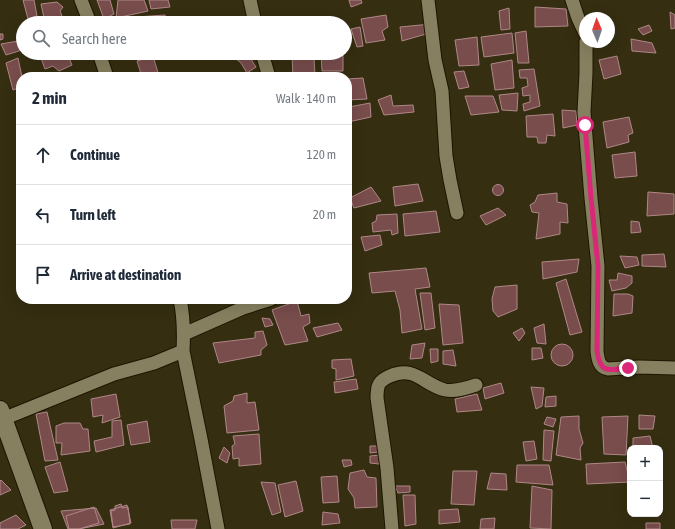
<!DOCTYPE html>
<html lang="en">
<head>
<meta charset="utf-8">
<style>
  :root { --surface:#fff; --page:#f2f2f3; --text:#1f2937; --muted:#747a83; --line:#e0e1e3 }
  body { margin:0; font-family:"Asap Condensed",sans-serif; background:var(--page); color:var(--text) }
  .controls { position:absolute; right:12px; bottom:12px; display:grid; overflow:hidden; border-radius:8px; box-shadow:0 4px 16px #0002 }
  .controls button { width:36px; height:36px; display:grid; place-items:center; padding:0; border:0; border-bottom:1px solid var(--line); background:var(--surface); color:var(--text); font:20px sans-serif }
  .compass { position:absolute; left:579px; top:12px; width:36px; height:36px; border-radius:50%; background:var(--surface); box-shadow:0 4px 16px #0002; rotate:358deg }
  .stop { position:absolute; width:12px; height:12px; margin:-9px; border:3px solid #db2777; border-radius:50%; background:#fff }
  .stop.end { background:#db2777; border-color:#fff; box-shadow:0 1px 4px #0008 }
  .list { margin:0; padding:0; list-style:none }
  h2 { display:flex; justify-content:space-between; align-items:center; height:52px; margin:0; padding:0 16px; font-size:17px }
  h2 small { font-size:13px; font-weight:400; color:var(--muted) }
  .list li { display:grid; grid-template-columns:26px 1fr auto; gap:12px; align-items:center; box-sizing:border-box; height:60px; padding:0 16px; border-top:1px solid var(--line) }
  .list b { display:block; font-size:15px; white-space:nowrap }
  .list em { font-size:13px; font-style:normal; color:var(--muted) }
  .icon { flex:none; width:22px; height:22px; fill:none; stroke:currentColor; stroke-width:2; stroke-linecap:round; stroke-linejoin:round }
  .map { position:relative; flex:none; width:675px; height:529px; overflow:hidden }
  .search { position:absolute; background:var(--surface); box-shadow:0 4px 16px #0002; left:16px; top:16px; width:336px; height:44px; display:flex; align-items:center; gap:10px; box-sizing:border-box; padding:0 14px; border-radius:22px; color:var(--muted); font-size:15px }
  .panel { position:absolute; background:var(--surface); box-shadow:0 4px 16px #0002; left:16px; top:72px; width:336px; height:232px; border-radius:16px }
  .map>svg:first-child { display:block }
  .building { fill:#784d4c; stroke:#ae8887 }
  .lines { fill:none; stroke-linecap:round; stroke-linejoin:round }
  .street-casing { stroke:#1c1600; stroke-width:15 }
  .secondary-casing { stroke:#1c1600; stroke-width:20 }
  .street { stroke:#878060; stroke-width:13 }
  .secondary { stroke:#878060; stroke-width:18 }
  .route { stroke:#db2777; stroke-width:5 }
</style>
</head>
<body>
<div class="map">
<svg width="675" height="529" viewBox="0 0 675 529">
  <rect width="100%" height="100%" fill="#352e11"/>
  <path class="building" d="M23 0H34L37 16 28 19Z
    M97 0H110L114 14 104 19Z
    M118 0H144L148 11 116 18Z
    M149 0H168L170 7 151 9Z
    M349 0H361L362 3 351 7Z
    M57 2 63 7 60 11 64 21 45 23 41 4Z
    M535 7 566 9 568 26 535 27Z
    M509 8 510 29 501 30 499 11Z
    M670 12 675 15V28L671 29Z
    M165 15 167 23H123L122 18Z
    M386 15 388 27 382 31 385 40 366 43 361 19Z
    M238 17 240 23H227Z
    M431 24 426 34 402 41 400 27Z
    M649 25 652 31 643 35 638 29Z
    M360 27 363 46 357 47 351 29Z
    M526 31 529 63H518L515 33Z
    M512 33 514 53 484 57 481 37Z
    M0 34H3V39L0 40Z
    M345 34H347L349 46H345Z
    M477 37 479 65 459 66 455 40Z
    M631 39 652 43 656 53 632 51Z
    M18 41 22 50 6 55 1 44Z
    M39 53H76V56L69 58 72 65 59 71 53 66 45 69Z
    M321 53 343 55V71H322Z
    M250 54 252 61 256 67 247 73 241 63 234 57Z
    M292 55 314 58 315 76 293 77Z
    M153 56 159 76 156 77H142L137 61Z
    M617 56 621 74 604 79 599 60Z
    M18 58 22 77H21V87L13 90 6 63Z
    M512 60 514 88 495 90 491 64Z
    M534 69 540 106 524 111 523 104 530 102V95L523 96 522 88 528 86 527 78H520L519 70Z
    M464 71 469 87 459 89 454 72Z
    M363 78 367 99 347 100V79Z
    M518 93 517 111 502 110 499 95Z
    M391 95 393 106 413 105 414 112 384 115 378 100Z
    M465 96H493L499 112 471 115Z
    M370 103 371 117 348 122 349 107Z
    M562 110 576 111 577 125 563 128Z
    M553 114 555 136 547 135 546 143H538L537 137H527L526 116Z
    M629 117 633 133 628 135 629 142 607 148 603 122Z
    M635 152 637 176 615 178 612 155Z
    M418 184 423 201 395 206 393 187Z
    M492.5 190a5.5 5.5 0 1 1 11 0a5.5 5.5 0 1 1-11 0Z
    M371 187 381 201 354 208 350 198Z
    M648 192 674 194V214L647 216Z
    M557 193V202L567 204 568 223 560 222V234L536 239 539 213 532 212 530 205 535 202 538 195Z
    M498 208 506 215 486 225 480 216Z
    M436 211 440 232 405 236 403 214Z
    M397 214 398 233 392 235 391 230 373 232 372 223 376 221 377 215Z
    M631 221 639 222 641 232 631 233Z
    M380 235 382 245 365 251 361 237Z
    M664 254 666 267 642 266V255Z
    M620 256 637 257 639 265 625 268Z
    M579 259 577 272 543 279 542 262Z
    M426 268 430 287 415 289 422 329 402 333 400 310 395 291 372 293 369 273Z
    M618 273 632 276V283L626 288 612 291 609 280H617Z
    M566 279 582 332 570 335 556 283Z
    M517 285V309L498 317 493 311 492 299 495 287Z
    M420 293H431L435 328 425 330Z
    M614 294H628L633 296 632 313 613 316Z
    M297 301 301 316 309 314 310 323 303 327 308 341 285 345 272 310Z
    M439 304 459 305 463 343 443 345Z
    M262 318 270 319 273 325 265 327Z
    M338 323 342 330 317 337 313 328Z
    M544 324 546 344 537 343 534 328Z
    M522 328 525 333 519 341 513 333Z
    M263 331 267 345 261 350V355L219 363 213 343 255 338V332Z
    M425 343 422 358 410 359 412 345Z
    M551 355a11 11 0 1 1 22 0a11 11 0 1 1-22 0Z
    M532 348H541L543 358 532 360Z
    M430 349H438V361L431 363Z
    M453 350 456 366 443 364V351Z
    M351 359 354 376 336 380V369L332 368V360Z
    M356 379 358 389 335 393 334 382Z
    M501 383 504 393 485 399 483 388Z
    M531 387 544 388 542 406 536 409Z
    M247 393V403L255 402 259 430 227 433 224 406 233 401 234 396Z
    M116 394 120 417 102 423 103 415 93 417 91 399Z
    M477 394 482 410 457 412 455 399Z
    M556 396V406L545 407 546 397Z
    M47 412 58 460 45 461 36 414Z
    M639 415 655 416 653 429H639Z
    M579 416V429L583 443 580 448 581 460 556 455 561 417Z
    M628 416 626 455 604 454 602 417Z
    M547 417 556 419 553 427 544 424Z
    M121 420 124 445 96 452 94 441 112 437V421Z
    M147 421 150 442 131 445 127 425Z
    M64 423H80L83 429H88L90 451 61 455 62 443H56V426Z
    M544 430 554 431 551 461 543 460Z
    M259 434 261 464 239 466V458L233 459 232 446 235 444 233 436Z
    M650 436 653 448H633V438Z
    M534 441 537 459 526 461 523 442Z
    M370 446H378V452L370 453Z
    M224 447 230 453 227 463 219 458Z
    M380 455 379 464 370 463V456Z
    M342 460H351L352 465 344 467Z
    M60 462 68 491 54 493 45 467Z
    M625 462 630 482 587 484 586 464Z
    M517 465H549L553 485 516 482Z
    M364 470 367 477 376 478 377 507 355 508 354 498 348 489 350 473Z
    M453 471H477L474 505 451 504Z
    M491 473 506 474 507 490 487 489Z
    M337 476 339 502 323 503 321 477Z
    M1 480 11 490 0 495V481Z
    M296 481 303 511 285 517 278 485Z
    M261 482 275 483 281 512 272 515Z
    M395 486H410V492L398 493Z
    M532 486 552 490 551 529 530 528Z
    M403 495H415L416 524 405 526Z
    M121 504 122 508 128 507 130 524 113 527 111 511 115 510V506Z
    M127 505 131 523 113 528 110 510Z
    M94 507 99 523 79 529H69L66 516Z
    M96 508 104 524 79 529H68L61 511Z
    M458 509 460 522 439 524V510Z
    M323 512 338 514 340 523 322 525Z
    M16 515 26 525 18 529H0V523Z
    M495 518 494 529H480L481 519Z
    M171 520H197L195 529H172Z
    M646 523H660V529H646Z"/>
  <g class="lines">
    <defs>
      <path id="street" d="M81 0 90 23
        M250 0 255 23
        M428 0 435 60 442 91 446 156 450 180 457 213
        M572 0 578 18 585 33
        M586 42V73L584 112 591 198 598 266 597 351C598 359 599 368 608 369L639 367 675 368
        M99 53 107 77
        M262 53 269 77
        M184 334 243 308 271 299
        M183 351 201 439 218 529
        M3 419 114 374 154 363 183 351C184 332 184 318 180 299
        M392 529 387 468 377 398C377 386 378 381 390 376 415 365 424 385 445 390 455 392 467 388 476 385"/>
      <path id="secondary" d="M0 410 43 529"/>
    </defs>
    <use href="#street" class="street-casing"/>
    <use href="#secondary" class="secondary-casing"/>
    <use href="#street" class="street"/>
    <use href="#secondary" class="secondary"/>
  </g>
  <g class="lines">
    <path class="route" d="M585 125 591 198 598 266 597 351C600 374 608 370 628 368"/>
  </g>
</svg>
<div class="controls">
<button>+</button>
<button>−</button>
</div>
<svg class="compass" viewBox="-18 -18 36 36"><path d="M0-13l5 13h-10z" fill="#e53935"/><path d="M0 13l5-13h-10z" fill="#747a83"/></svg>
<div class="stop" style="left:585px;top:125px"></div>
<div class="stop end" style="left:628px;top:368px"></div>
<div class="search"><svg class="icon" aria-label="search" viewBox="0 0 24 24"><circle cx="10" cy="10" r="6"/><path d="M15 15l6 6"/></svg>Search here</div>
<section class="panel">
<h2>2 min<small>Walk · 140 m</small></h2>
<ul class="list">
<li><svg class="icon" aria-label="ahead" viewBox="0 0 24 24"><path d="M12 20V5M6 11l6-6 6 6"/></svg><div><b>Continue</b></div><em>120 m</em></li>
<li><svg class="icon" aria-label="left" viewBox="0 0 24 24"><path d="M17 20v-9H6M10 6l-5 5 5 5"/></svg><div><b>Turn left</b></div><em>20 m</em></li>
<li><svg class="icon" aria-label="arrive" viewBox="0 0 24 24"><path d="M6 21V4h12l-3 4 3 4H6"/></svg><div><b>Arrive at destination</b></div></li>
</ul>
</section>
</div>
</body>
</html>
